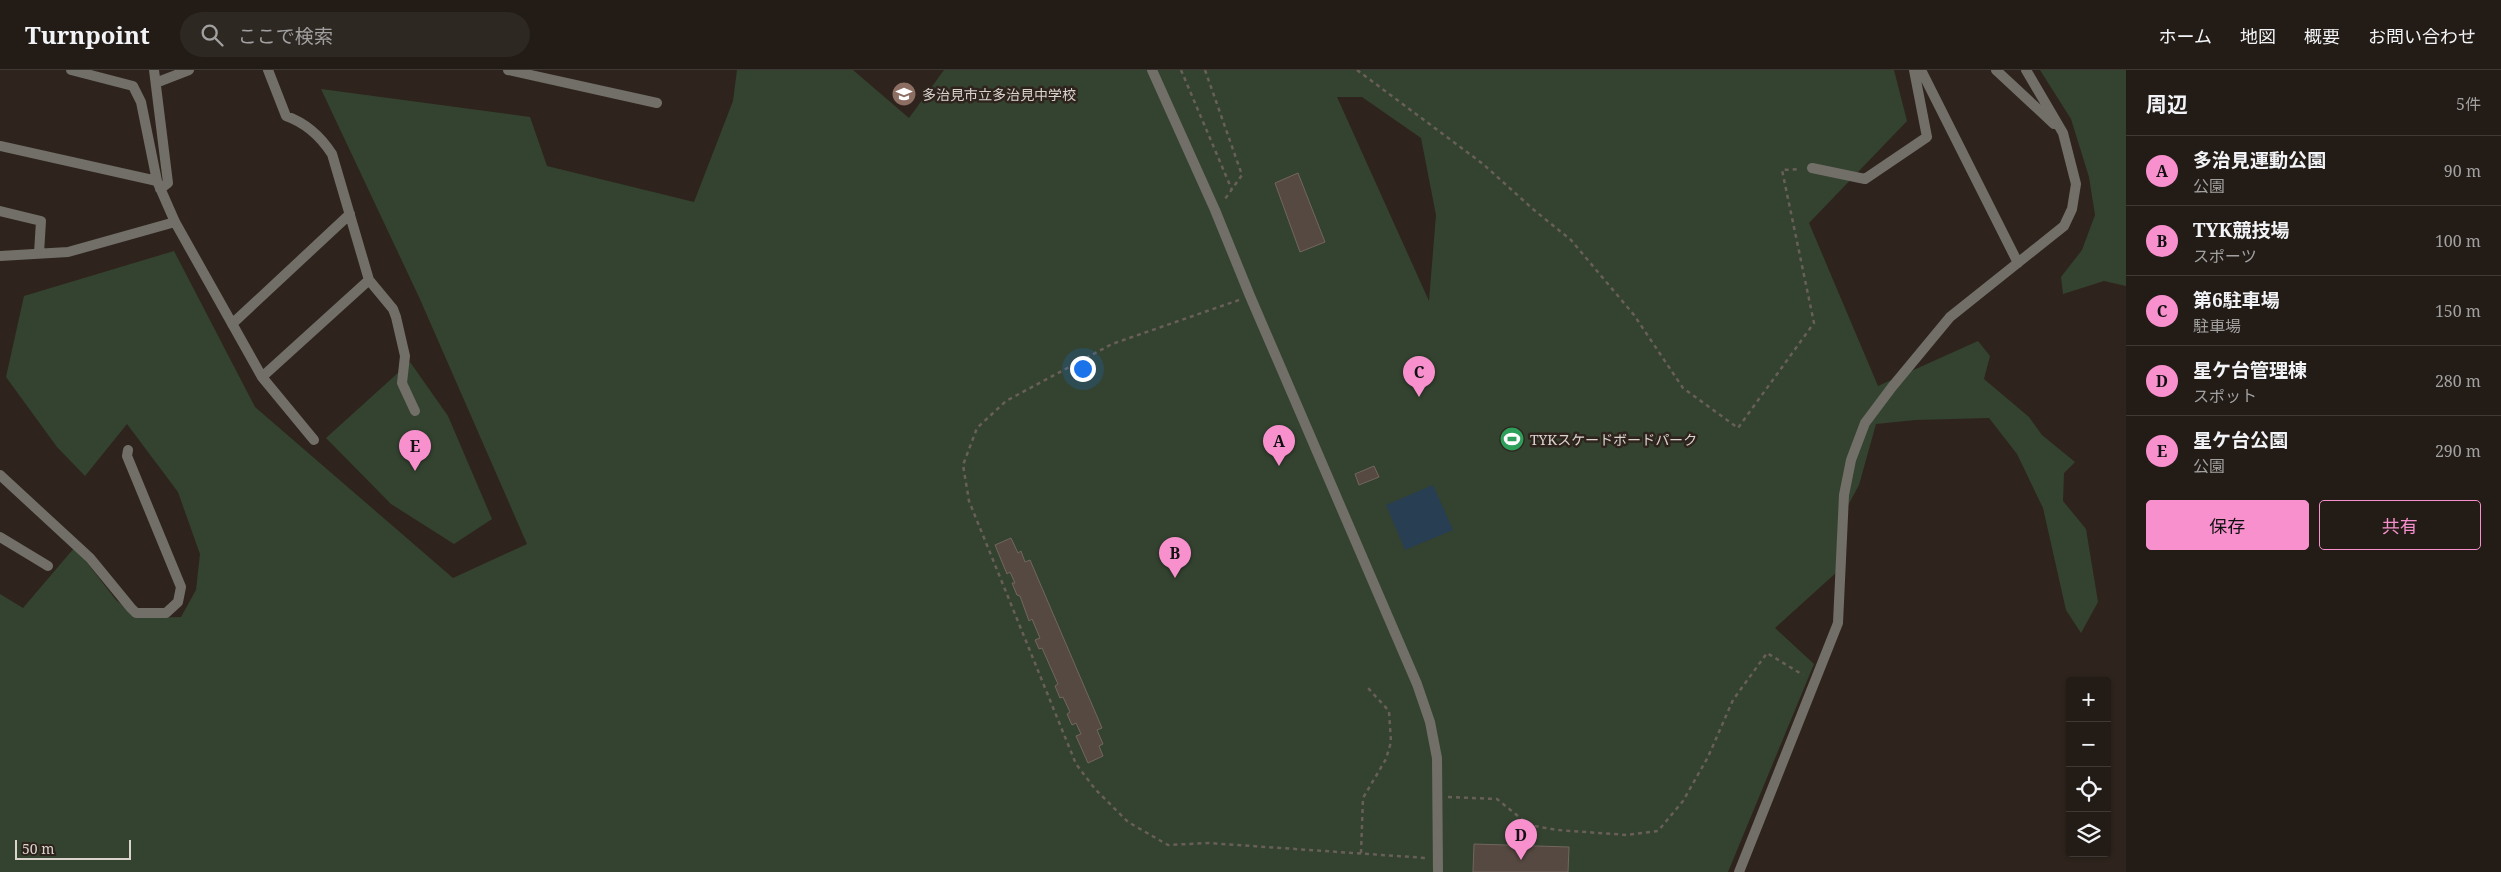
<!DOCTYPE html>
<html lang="ja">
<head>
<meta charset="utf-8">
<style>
  :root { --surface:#221b16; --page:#2e2823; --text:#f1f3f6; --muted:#a2a1a1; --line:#3f3935; --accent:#f790cd }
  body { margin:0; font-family:"Noto Serif","Noto Sans JP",serif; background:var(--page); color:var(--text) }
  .controls { position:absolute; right:15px; bottom:15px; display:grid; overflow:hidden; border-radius:5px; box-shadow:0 1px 4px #0004 }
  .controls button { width:45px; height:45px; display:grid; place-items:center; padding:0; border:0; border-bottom:1px solid var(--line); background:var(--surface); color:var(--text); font:25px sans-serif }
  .scale { position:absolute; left:15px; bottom:12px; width:116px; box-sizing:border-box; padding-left:5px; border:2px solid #dad3ce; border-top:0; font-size:14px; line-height:18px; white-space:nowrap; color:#dad3ce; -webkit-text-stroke:4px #2e241d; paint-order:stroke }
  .you { position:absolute; left:1082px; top:298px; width:18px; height:18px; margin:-12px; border:4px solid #fff; border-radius:50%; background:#1a73e8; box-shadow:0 0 0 8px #1a73e833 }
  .badge { display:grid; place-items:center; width:32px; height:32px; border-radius:50%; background:var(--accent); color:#111; font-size:16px; font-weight:700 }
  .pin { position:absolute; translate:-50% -41px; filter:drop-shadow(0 1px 2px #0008) }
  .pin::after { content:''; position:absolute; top:26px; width:18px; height:15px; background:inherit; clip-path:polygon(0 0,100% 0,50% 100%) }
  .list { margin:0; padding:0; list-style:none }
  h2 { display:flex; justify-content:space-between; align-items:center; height:65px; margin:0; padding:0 20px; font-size:21px }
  h2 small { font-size:16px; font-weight:400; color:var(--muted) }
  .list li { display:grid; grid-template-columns:32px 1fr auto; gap:15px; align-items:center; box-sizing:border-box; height:70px; padding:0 20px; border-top:1px solid var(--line) }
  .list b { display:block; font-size:19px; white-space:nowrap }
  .list p { margin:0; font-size:16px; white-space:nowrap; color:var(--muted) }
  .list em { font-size:16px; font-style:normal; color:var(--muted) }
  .actions { display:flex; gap:10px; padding:15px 20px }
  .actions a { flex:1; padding:11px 0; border:1px solid var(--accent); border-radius:5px; text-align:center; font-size:18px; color:var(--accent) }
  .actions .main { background:var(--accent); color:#111 }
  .icon { flex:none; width:28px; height:28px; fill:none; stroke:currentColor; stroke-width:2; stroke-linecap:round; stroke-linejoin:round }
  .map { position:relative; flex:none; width:2126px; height:802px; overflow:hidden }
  header { display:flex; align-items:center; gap:30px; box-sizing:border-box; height:70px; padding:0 25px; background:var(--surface); border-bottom:1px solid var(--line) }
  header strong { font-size:24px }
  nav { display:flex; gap:28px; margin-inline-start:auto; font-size:18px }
  .search { width:350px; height:45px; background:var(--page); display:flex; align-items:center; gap:12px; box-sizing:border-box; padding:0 18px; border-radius:28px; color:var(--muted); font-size:19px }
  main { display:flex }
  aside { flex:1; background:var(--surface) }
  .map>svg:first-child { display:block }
  .green { fill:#344330; fill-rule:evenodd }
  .water { fill:#283e52 }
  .building { fill:#554941; stroke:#73665e }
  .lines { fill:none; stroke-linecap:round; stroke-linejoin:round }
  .path { stroke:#685f59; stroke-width:2.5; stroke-dasharray:4 4; stroke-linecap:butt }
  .minor { stroke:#726f69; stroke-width:10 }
  .tertiary { stroke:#726f69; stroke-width:10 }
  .labels { text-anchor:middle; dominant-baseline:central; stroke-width:5; stroke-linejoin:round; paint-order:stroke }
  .poi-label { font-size:14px; fill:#dad3ce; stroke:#2e241d; text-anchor:start }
</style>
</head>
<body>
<header>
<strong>Turnpoint</strong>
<div class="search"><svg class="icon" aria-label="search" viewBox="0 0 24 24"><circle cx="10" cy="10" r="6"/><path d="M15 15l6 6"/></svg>ここで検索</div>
<nav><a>ホーム</a><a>地図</a><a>概要</a><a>お問い合わせ</a></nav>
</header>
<main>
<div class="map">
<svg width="2126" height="802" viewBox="0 0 2126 802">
  <rect width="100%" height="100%" fill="#2e241d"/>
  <path class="green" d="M737 0H853L909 48 944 0H1894L1907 51 1809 153 1878 316 1978 271 1990 286 1984 309 2029 347 2042 365 2075 392 2064 403 2063 431 2086 459 2098 532 2081 563 2066 540 2043 438 2017 384 1989 348 1915 350 1876 354 1859 415 1840 450 1838 501 1775 558 1814 594 1728 802H0V524L23 538 75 477 116 530 140 548 181 547 196 520 200 484 178 422 127 354 85 406 57 377 6 307 24 226 174 181 255 337 453 508 527 474 419 227 321 19 530 47 547 96 694 132 733 31ZM1337 27H1362L1421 68 1436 145 1429 231Z
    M2040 0H2126V216L2104 211 2063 224 2061 207 2082 180 2095 145 2089 107 2071 49Z
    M410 292 448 346 492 449 454 474 391 434 326 368Z"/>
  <path class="water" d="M1433 415 1453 460 1405 480 1386 435Z"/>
  <path class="building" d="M1298 103 1325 172 1300 182 1275 113Z
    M1374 396 1379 407 1359 415 1355 404Z
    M1011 468 1018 483 1021 481 1025 492 1030 490 1102 658 1097 660 1103 674 1099 676 1103 686 1088 693 1076 666 1081 664 1076 653 1072 655 1067 644 1070 642 1063 627 1060 628 1055 616 1058 614 1042 578 1039 579 1035 570 1040 568 1032 549 1029 551 1020 526 1017 525 1012 513H1015L1010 502 1007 504 995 475Z
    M1474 774 1569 777 1568 802H1473Z"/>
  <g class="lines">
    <path class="path" d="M1181 0 1232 120
      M1205 0 1242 105 1225 129
      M1357 0 1483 94 1534 140 1571 170 1634 245 1683 318 1738 358 1814 253 1782 100 1800 99
      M1239 230 1112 274 1006 331 977 358 963 395 969 431 1076 694 1095 719 1128 752 1168 775 1208 773 1426 788
      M1448 727 1497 729 1529 755 1557 760 1627 765 1658 761 1683 731 1708 687 1733 630 1767 583 1803 605
      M1361 783 1363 728 1386 689 1391 672 1389 641 1368 618"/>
    <path class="minor" d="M71 0 133 16 141 32 157 111
      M154 0 168 113 160 119
      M508 0 657 33
      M1921 0 2018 193
      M1996 0 2054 54
      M158 12 189 0
      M0 76 157 111 175 152 262 307 314 370
      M1812 98 1865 109 1927 67 1914 0
      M0 141 41 151 39 183
      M0 186 68 182 175 152
      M369 210 393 239 396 247 405 286 402 313 415 341
      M232 254 350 144
      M262 307 369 210 332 84C321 67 306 53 286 46L268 0
      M0 405 90 488 131 538 136 543H166L178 532 181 517 127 386 128 380
      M0 467 48 496
      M1739 802 1838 553 1844 425 1851 390 1865 353 1892 317 1950 247 2064 156 2072 139 2076 114 2063 63 2026 0"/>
    <path class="tertiary" d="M1152 0 1215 140 1250 226 1417 614 1430 652 1437 688 1438 802"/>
  </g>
  <defs>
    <symbol id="school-disc" viewBox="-11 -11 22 22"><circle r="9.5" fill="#8d6e63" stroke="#2e241d"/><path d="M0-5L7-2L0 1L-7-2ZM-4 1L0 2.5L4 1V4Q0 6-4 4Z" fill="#fff"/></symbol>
    <symbol id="stadium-disc" viewBox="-11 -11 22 22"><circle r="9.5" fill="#2e9e5b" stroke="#2e241d"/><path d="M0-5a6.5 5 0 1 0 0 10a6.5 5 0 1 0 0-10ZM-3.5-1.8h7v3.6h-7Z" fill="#fff"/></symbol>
  </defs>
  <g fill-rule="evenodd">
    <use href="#school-disc" x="890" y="10" width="28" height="28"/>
    <use href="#stadium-disc" x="1498" y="355" width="28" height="28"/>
  </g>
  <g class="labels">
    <g class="poi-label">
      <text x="922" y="24">多治見市立多治見中学校</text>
      <text x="1530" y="369">TYKスケードボードパーク</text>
    </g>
  </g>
</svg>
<div class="controls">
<button>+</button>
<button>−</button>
<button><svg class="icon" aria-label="locate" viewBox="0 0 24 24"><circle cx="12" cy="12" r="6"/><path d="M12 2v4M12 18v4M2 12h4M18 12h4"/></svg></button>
<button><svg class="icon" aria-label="layers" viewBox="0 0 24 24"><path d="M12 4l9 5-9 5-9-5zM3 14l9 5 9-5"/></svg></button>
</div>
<div class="scale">50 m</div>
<div class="you"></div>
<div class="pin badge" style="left:1279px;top:396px">A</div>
<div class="pin badge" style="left:1175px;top:508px">B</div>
<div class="pin badge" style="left:1419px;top:327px">C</div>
<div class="pin badge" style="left:1521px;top:790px">D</div>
<div class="pin badge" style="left:415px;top:401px">E</div>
</div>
<aside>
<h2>周辺<small>5件</small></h2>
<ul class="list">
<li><span class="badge">A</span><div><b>多治見運動公園</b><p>公園</p></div><em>90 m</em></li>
<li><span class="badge">B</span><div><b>TYK競技場</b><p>スポーツ</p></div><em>100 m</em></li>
<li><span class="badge">C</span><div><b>第6駐車場</b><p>駐車場</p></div><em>150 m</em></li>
<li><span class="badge">D</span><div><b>星ケ台管理棟</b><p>スポット</p></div><em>280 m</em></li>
<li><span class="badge">E</span><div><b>星ケ台公園</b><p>公園</p></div><em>290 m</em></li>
</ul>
<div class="actions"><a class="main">保存</a><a>共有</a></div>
</aside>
</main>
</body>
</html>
